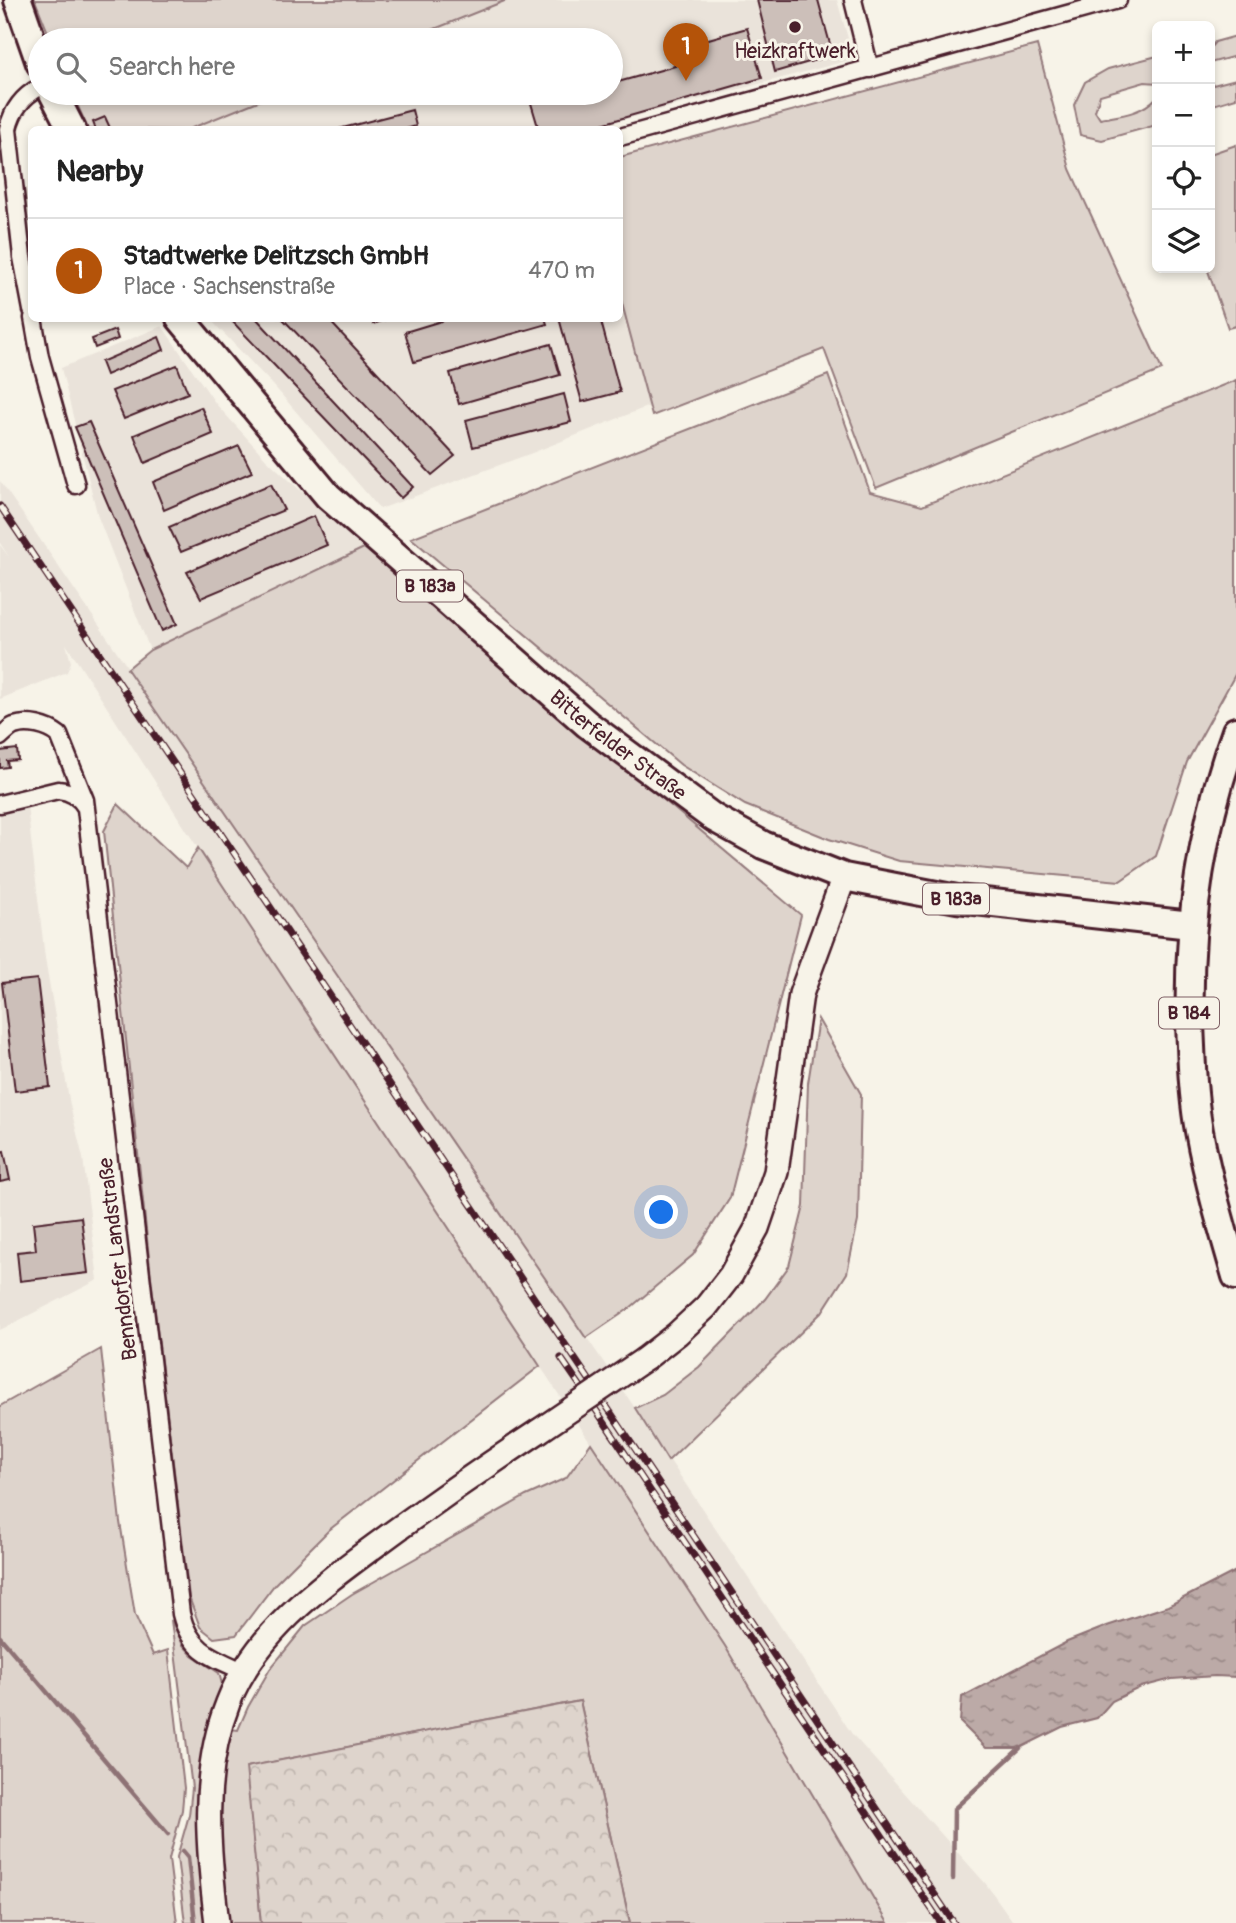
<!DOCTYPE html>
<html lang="en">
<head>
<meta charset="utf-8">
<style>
  :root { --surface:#fff; --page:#f2f2f2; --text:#222; --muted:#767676; --line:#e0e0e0; --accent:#b45309 }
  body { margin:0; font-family:Pangolin,sans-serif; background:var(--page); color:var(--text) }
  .controls { position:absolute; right:21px; top:21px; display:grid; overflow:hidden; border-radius:10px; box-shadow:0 4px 10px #0003 }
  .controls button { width:63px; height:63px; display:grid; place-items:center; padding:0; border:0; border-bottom:2px solid var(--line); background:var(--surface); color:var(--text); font:35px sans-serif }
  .you { position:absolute; left:662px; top:1213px; width:24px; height:24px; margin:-18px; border:5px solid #fff; border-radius:50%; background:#1a73e8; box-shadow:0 0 0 10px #1a73e833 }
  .badge { display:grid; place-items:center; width:46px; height:46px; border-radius:50%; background:var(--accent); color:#fff; font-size:23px; font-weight:700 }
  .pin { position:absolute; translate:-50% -58px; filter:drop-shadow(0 2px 4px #0008) }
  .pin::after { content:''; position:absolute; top:37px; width:24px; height:21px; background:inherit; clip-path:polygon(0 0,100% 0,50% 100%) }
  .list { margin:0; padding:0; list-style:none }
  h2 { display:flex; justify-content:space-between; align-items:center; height:91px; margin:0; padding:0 28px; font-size:30px }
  h2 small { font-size:23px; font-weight:400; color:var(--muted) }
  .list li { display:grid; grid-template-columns:46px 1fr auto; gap:21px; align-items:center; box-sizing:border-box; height:105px; padding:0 28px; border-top:2px solid var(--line) }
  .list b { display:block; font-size:26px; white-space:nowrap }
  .list p { margin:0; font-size:23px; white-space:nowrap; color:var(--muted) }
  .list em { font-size:23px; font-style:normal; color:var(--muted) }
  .icon { flex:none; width:38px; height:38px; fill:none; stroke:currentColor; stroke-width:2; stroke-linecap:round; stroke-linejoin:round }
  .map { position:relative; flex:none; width:1236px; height:1923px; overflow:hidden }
  .search { position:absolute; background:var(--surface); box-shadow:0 4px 10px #0003; left:28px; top:28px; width:595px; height:77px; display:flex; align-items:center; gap:18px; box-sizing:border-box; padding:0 24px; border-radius:38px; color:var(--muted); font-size:26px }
  .panel { position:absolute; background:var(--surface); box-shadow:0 4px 10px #0003; left:28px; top:126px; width:595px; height:196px; border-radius:10px }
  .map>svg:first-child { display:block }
  .built { fill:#eae3da }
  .green { fill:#ded4cc; stroke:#947a7c; stroke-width:2 }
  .forest { fill:url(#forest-crowns); stroke:#947a7c; stroke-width:2 }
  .water { fill:url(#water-ripples); stroke:#8e7275; stroke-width:2 }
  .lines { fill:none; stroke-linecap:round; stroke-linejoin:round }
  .stream { stroke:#8e7275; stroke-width:4.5 }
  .building { fill:#ccbfb9; stroke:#4a1f2b; stroke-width:2 }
  .street-casing { stroke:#4a1f2b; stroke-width:21 }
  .secondary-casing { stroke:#4a1f2b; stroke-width:28 }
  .primary-casing { stroke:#4a1f2b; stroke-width:32 }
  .street { stroke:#f7f3e8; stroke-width:16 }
  .secondary { stroke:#f7f3e8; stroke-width:23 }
  .primary { stroke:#f7f3e8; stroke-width:26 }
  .rail-casing { stroke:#4a1f2b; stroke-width:7 }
  .rail { stroke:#f7f3e8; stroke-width:4.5; stroke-dasharray:13; stroke-linecap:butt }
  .secondary-bridge-casing { stroke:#4a1f2b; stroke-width:28; stroke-linecap:butt }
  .secondary-bridge { stroke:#f7f3e8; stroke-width:23 }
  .poi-dot { fill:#4a1f2b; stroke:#f7f3e8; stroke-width:2.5 }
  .labels { text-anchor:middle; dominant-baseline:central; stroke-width:6; stroke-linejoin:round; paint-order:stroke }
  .shield { fill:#f7f3e8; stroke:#7e5f64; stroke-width:2 }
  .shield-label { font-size:19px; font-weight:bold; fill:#4a1f2b }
  .poi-label { font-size:21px; fill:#4a1f2b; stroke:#f7f3e8 }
  .street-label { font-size:21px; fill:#4a1f2b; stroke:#f7f3e8 }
</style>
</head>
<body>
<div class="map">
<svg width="1236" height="1923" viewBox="0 0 1236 1923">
  <defs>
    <pattern id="forest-crowns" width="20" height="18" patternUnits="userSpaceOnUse" patternTransform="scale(1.75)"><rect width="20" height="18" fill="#ded4cc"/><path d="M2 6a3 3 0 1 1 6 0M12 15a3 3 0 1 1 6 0" fill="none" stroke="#c0b6af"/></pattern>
    <pattern id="water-ripples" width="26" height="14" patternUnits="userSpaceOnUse" patternTransform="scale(1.75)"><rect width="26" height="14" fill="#bcaaa7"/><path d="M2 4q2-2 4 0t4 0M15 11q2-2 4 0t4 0" fill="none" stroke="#9b8a88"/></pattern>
  </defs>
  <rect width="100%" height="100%" fill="#f7f3e8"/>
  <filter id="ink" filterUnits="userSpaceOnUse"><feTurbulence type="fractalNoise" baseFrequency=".0143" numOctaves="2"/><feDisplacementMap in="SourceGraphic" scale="14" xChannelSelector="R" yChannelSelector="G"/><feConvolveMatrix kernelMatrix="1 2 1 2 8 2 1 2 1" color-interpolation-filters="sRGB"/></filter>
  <g filter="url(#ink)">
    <path class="built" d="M507 0H837L854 59 587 129 187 130 278 93H611V40H407Z
      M620 296 649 406 532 453 380 509 274 386 210 319 620 318Z
      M162 326 216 404 267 460 364 548 150 650 98 517 61 368Z
      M0 481 635 1408 852 1734 986 1884 1014 1923H888L725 1646 198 848 66 644 71 662 67 672 0 699V545L9 557 0 543Z
      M26 797 45 958 70 1105 83 1158 98 1280 0 1330V804Z"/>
    <path class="green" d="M35 0H507L407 40H51Z
      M1236 36V56L1210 63V48L1215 42Z
      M1037 45 1070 169 1162 370 876 488 824 349 652 416 620 296V157Z
      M1157 56V83L1145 82 1100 95 1095 111 1100 119C1122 115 1141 114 1157 97V120L1153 126 1102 140 1080 135 1074 105 1085 82 1108 69Z
      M1210 78 1213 85 1236 79V98L1210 106Z
      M72 93H278L187 130 88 129Z
      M1236 145V326L1228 328 1207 268H1210V154Z
      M828 375 870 492 922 506 1236 380V673L1187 762 1156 856 1120 881 899 861 829 839 745 805 681 765 411 538Z
      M364 548 801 915 730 1198 693 1255 630 1308 586 1338 127 669 150 650Z
      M118 804 186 868 198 848 540 1366 329 1530 275 1584 236 1635 214 1638 200 1627 189 1597 151 1277 104 831Z
      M818 1019 861 1094 858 1221 847 1273 822 1312 668 1461 635 1408 663 1395 699 1367 765 1299 789 1266 804 1206 808 1083Z
      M101 1349 120 1522 135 1615 153 1655 168 1650 184 1788 182 1810 169 1859 177 1923H0V1406Z
      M591 1443 725 1646 888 1923H630L580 1701 247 1767 261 1923H227L216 1823 222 1759 231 1729 238 1730 248 1707 270 1669 305 1626 352 1594 526 1496 566 1478Z
      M171 1620 183 1645 192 1655 219 1673 222 1684 208 1923H185L177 1857 189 1815 192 1788Z"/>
    <path class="forest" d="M580 1701 630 1923H261L246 1767Z"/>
    <path class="water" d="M1236 1571V1677L1215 1676 1172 1679 1141 1687 1112 1701 1097 1718 1062 1727 1020 1748H986L960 1722 962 1697 1067 1642 1107 1626 1168 1606Z"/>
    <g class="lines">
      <path class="stream" d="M0 1637 168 1834
        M183 1851 188 1857 195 1923
        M953 1879 954 1809 1020 1748"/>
    </g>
    <path class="building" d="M757 0H818L833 55 775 72Z
      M747 28 762 78 581 130H539L528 93H563L564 97 581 93H611V84L675 66 670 50Z
      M412 110 416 126 403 130H335Z
      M105 117 111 130H96L93 122Z
      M229 318H256L413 487 401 498Z
      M282 318H327L455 456 432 475Z
      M371 318H391L373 324Z
      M451 318H545L547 324 414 362 405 332Z
      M559 318H600L620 392 582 402Z
      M115 330 118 339 95 348 92 339Z
      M159 337 164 350 106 375 101 362Z
      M551 344 560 375 459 404 450 373Z
      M177 365 188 393 124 419 112 391Z
      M564 394 571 422 473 447 466 420Z
      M201 407 213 434 145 463 134 435Z
      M89 422 177 624 162 631 75 427Z
      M239 446 252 472 164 510 153 482Z
      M271 484 284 510 181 552 169 527Z
      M314 516 327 545 201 598 187 572Z
      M17 749 18 760 7 761 8 767 0 768V751Z
      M37 979 50 1087 15 1091 2 983Z
      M4 1151 10 1180 0 1182V1152Z
      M81 1217 88 1273 20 1281 17 1252 36 1250 33 1223Z"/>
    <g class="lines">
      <defs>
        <path id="street" d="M853 0 870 69
          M620 137 1118 0
          M32 310 22 257 8 129C12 111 23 96 40 87
          M33 318 40 357 76 485
          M0 737C4 734 9 728 14 726 28 721 48 726 59 735L85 800 181 1614C190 1650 211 1657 243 1671
          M0 804 58 790C71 791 80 797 86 808"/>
        <path id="secondary" d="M645 1359 677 1334 706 1307 731 1275 757 1228 776 1172 801 994 844 877
          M217 1923C208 1850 200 1774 228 1703 257 1628 329 1580 391 1534 440 1498 489 1464 539 1431"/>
        <g id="primary">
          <path d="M18 0 40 63"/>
          <path d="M53 93 72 130"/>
          <path id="s1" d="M180 318 328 496 587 724 714 818 763 845 844 877 957 899 1191 925"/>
          <path d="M1236 731C1199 833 1185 938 1191 1046 1192 1074 1194 1103 1199 1131 1208 1180 1222 1228 1236 1276"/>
        </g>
      </defs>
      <use href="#street" class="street-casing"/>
      <use href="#secondary" class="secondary-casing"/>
      <use href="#primary" class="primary-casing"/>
      <use href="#street" class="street"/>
      <use href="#secondary" class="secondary"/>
      <use href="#primary" class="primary"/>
      <defs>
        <path id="rail" d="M0 506 590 1381
          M561 1358 581 1387
          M603 1401 954 1923
          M594 1407 941 1923"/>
      </defs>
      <use href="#rail" class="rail-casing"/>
      <use href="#rail" class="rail"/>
      <defs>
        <path id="secondary-bridge" d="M539 1431 645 1359"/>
      </defs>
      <use href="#secondary-bridge" class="secondary-bridge-casing"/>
      <use href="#secondary-bridge" class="secondary-bridge"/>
    </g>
  </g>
  <circle class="poi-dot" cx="795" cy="27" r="7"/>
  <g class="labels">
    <g class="shield">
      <rect x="397" y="570.5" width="66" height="31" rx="5"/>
      <rect x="923" y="883.5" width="66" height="31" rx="5"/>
      <rect x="1159" y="997.5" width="60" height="31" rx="5"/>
    </g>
    <g class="shield-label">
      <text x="430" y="586">B 183a</text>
      <text x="956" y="899">B 183a</text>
      <text x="1189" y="1013">B 184</text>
    </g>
    <g class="poi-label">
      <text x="795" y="51">Heizkraftwerk</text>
    </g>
    <g class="street-label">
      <text stroke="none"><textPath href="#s1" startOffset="614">Bitterfelder Straße</textPath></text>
      <text transform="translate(118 1259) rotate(-97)">Benndorfer Landstraße</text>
    </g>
  </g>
</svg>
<div class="controls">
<button>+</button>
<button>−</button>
<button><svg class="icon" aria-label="locate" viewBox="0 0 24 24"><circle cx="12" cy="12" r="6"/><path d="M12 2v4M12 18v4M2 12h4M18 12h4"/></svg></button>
<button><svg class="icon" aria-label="layers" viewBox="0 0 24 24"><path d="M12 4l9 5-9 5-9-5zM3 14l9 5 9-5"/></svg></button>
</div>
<div class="you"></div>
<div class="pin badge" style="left:686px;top:81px">1</div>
<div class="search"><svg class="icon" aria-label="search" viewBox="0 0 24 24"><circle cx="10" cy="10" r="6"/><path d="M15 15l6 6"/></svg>Search here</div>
<section class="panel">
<h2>Nearby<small></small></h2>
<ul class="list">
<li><span class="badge">1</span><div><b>Stadtwerke Delitzsch GmbH</b><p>Place · Sachsenstraße</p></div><em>470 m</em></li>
</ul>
</section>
</div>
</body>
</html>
